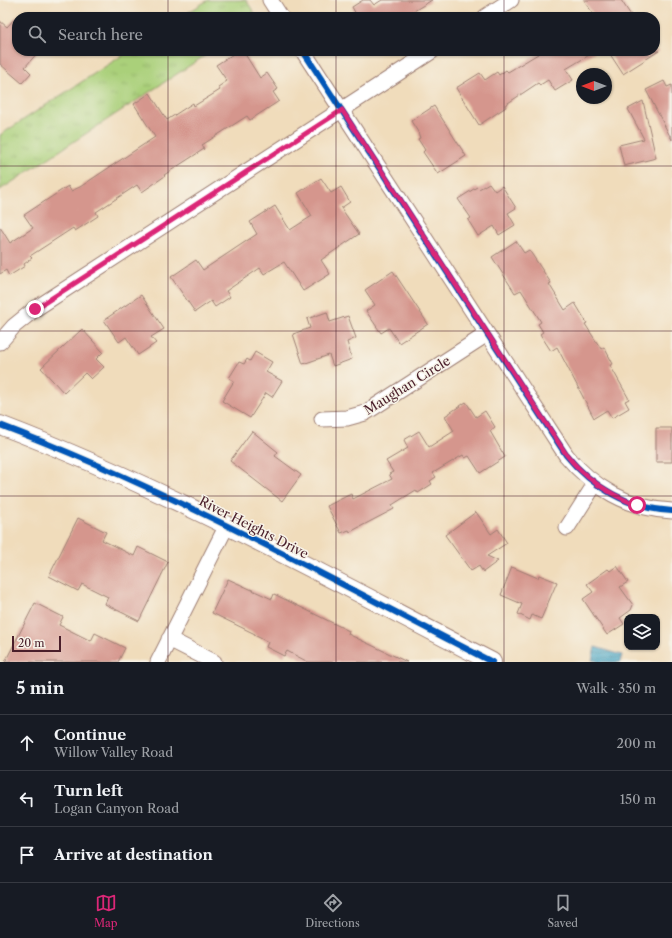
<!DOCTYPE html>
<html lang="en">
<head>
<meta charset="utf-8">
<style>
  :root { --surface:#171b24; --page:#242831; --text:#f1f3f6; --muted:#9ea1a6; --line:#363941; --accent:#db2777 }
  body { margin:0; font-family:"Libre Caslon Text",serif; background:var(--page); color:var(--text) }
  .controls { position:absolute; right:12px; bottom:12px; display:grid; overflow:hidden; border-radius:8px; box-shadow:0 1px 3px #0004 }
  .controls button { width:36px; height:36px; display:grid; place-items:center; padding:0; border:0; border-bottom:1px solid var(--line); background:var(--surface); color:var(--text); font:20px sans-serif }
  .compass { position:absolute; left:576px; top:68px; width:36px; height:36px; border-radius:50%; background:var(--surface); box-shadow:0 1px 3px #0004; rotate:270deg }
  .scale { position:absolute; left:12px; bottom:10px; width:49px; box-sizing:border-box; padding-left:4px; border:2px solid #4a1f2b; border-top:0; font-size:11px; line-height:14px; white-space:nowrap; color:#4a1f2b; -webkit-text-stroke:3px #f7f3e8; paint-order:stroke }
  .stop { position:absolute; width:12px; height:12px; margin:-9px; border:3px solid #db2777; border-radius:50%; background:#fff }
  .stop.end { background:#db2777; border-color:#fff; box-shadow:0 1px 4px #0008 }
  .list { margin:0; padding:0; list-style:none }
  h2 { display:flex; justify-content:space-between; align-items:center; height:52px; margin:0; padding:0 16px; font-size:17px }
  h2 small { font-size:13px; font-weight:400; color:var(--muted) }
  .list li { display:grid; grid-template-columns:26px 1fr auto; gap:12px; align-items:center; box-sizing:border-box; height:56px; padding:0 16px; border-top:1px solid var(--line) }
  .list b { display:block; font-size:15px; white-space:nowrap }
  .list p { margin:0; font-size:13px; white-space:nowrap; color:var(--muted) }
  .list em { font-size:13px; font-style:normal; color:var(--muted) }
  .icon { flex:none; width:22px; height:22px; fill:none; stroke:currentColor; stroke-width:2; stroke-linecap:round; stroke-linejoin:round }
  .map { position:relative; flex:none; width:672px; height:662px; overflow:hidden }
  .search { position:absolute; background:var(--surface); box-shadow:0 1px 3px #0004; left:12px; right:12px; top:12px; height:44px; display:flex; align-items:center; gap:10px; box-sizing:border-box; padding:0 14px; border-radius:16px; color:var(--muted); font-size:15px }
  .sheet { height:220px; background:var(--surface) }
  nav { display:flex; justify-content:space-around; align-items:center; box-sizing:border-box; height:56px; border-top:1px solid var(--line); background:var(--surface); font-size:11px; color:var(--muted) }
  nav a { display:grid; justify-items:center; gap:2px }
  nav .on { color:var(--accent) }
  .map>svg:first-child { display:block }
  .grass { fill:url(#grass-tufts); stroke:#7a7852 }
  .water { fill:url(#water-rules); stroke:#486278 }
  .building { fill:#d5968d }
  .lines { fill:none; stroke-linecap:round; stroke-linejoin:round }
  .minor-casing { stroke:#9d7e73; stroke-width:17 }
  .tertiary-casing { stroke:#9d7e73; stroke-width:20 }
  .minor { stroke:#fff; stroke-width:15 }
  .tertiary { stroke:#fff; stroke-width:18 }
  .cycleway-casing { stroke:#f7f3e8; stroke-width:8 }
  .cycleway { stroke:#0057b8; stroke-width:6 }
  .route { stroke:#db2777; stroke-width:5 }
  .grid { fill:none; stroke:#4a1f2b; stroke-width:1; stroke-opacity:0.55 }
  .labels { text-anchor:middle; dominant-baseline:central; stroke-width:3; stroke-linejoin:round; paint-order:stroke }
  .street-label { font-size:13px; fill:#4a1f2b; stroke:#f7f3e8 }
</style>
</head>
<body>
<div class="map">
<svg width="672" height="662" viewBox="0 0 672 662">
  <defs>
    <pattern id="grass-tufts" width="24" height="20" patternUnits="userSpaceOnUse"><rect width="24" height="20" fill="#aad07a"/><path d="M3 7l-1-3M5 7V3M7 7l1-3M15 17l-1-3M17 17v-4M19 17l1-3" fill="none" stroke="#94b26a"/></pattern>
    <pattern id="water-rules" width="6" height="5" patternUnits="userSpaceOnUse"><rect width="6" height="5" fill="#46a6c5"/><path d="M0 2.5h6" fill="none" stroke="#3c87a0"/></pattern>
  </defs>
  <rect width="100%" height="100%" fill="#f7f3e8"/>
  <filter id="ink" filterUnits="userSpaceOnUse"><feTurbulence type="fractalNoise" baseFrequency=".025" numOctaves="2"/><feDisplacementMap in="SourceGraphic" scale="8" xChannelSelector="R" yChannelSelector="G"/><feConvolveMatrix kernelMatrix="1 2 1 2 8 2 1 2 1" color-interpolation-filters="sRGB"/></filter>
  <filter id="wash" filterUnits="userSpaceOnUse"><feTurbulence type="fractalNoise" baseFrequency=".012" numOctaves="4" result="noise"/><feDisplacementMap in="SourceGraphic" scale="16" xChannelSelector="R" yChannelSelector="G"/><feGaussianBlur stdDeviation="0.9" result="paint"/><feColorMatrix in="noise" values="0 0 0 0 0 0 0 0 0 0 0 0 0 0 0 0 0 1.4 0 .05"/><feComposite in="paint" operator="in"/></filter>
  <g filter="url(#wash)">
    <rect width="100%" height="100%" fill="#f0dcbb"/>
    <path class="grass" d="M208 0H246L257 17H181Z
      M129 51H212L0 190V135Z"/>
    <path class="water" d="M595 647 622 655 620 662H600L592 660Z"/>
    <g id="blocks">
      <path class="building" d="M363 0H370L374 5 382 0H432L404 17H355L357 16 352 7Z
        M584 0H621L632 17H595Z
        M17 16V51H39L25 67 31 73 22 83 0 64V21L7 27Z
        M238 51H243L260 78 267 73 278 89 273 92 279 101 250 120 247 116 202 145 204 149 164 175 165 176 142 192 137 185 96 212 98 216 75 231 73 228 30 256 32 258 24 264 25 266 9 276 6 270 0 274V227L10 243 33 228 24 215 68 186 71 191 80 187 155 137 134 104 150 93 167 120 193 103 194 106 220 90 218 87 227 81 216 65Z
        M543 51H596L566 69 573 80 555 91 548 80 540 85 538 83 505 105 506 107 479 125 456 88 480 73 485 80 497 72 499 75 506 70 508 72Z
        M608 51H659L623 74Z
        M664 81 667 87 672 85V140L646 90Z
        M643 101 656 158 624 166 619 145 644 139 628 109Z
        M434 106 466 156 438 174 423 152 425 150 418 139 420 138 418 132 411 121Z
        M321 178 331 193 341 187 350 202 341 208 359 234 321 260 330 274 303 291 284 262 264 274 260 268 226 291 230 297 215 307 211 301 195 312 171 277 196 260 203 270 257 234 250 222 275 206 290 230 312 216 298 193Z
        M489 183 495 191 502 186 516 208 508 213 515 225 499 235 494 226 478 236 468 220 471 218 458 199 477 187 479 189Z
        M516 241 524 253 529 250 551 283 549 284 565 310 575 303 587 323 585 324 601 349 604 347 613 364 610 365 629 399 625 401 629 408 612 418 607 410 594 418 557 347 551 351 540 334 543 332 538 324 541 322 538 317 521 290 515 293 492 257Z
        M393 271 428 324 399 343 389 328 381 333 366 311 375 305 365 290Z
        M141 295 164 329 151 337 156 343 138 355 126 337 119 342 104 320Z
        M327 312 330 322 348 316 356 338 347 342 352 359 333 366 329 355 303 364 293 334 310 328 307 319Z
        M82 329 103 352 96 359 104 367 91 379 85 373 64 393 41 368Z
        M255 352 272 362 266 372 282 381 272 397 266 393 250 418 222 401 234 381 229 378 239 362 244 364 247 359 250 361Z
        M466 402 476 417 485 411 495 427 490 431 505 457 480 473 469 456 465 458 463 455 433 473 436 477 430 481 432 484 418 493 416 490 392 505 394 509 350 532 349 530 341 533 327 506 351 494 353 499 392 479 389 474 393 472 386 461 408 448 404 440 419 431 429 447 454 431 445 416Z
        M656 428H672V462H656Z
        M252 431 278 452 275 456 301 475 282 501 230 461Z
        M476 512 491 534 498 529 507 543 487 556 498 561 483 572 479 566 471 571 445 535Z
        M78 518 106 532 102 540 134 556 138 547 168 562 139 621 105 604 108 597 82 584 78 591 49 576Z
        M617 566 628 582 620 587 633 605 631 610 620 618 624 624 607 635 583 599 593 592 587 584 608 569 610 571Z
        M512 567 538 578 539 575 557 582 541 619 532 615 530 620 518 614 522 604 501 595Z
        M228 579 272 599 274 594 349 631 348 634 407 662H308L287 651 284 656 266 647 268 642 254 635 255 634 212 613Z
        M35 603 63 617 59 625 91 641 95 633 125 648 118 662H5Z"/>
    </g>
  </g>
  <g filter="url(#ink)">
    <use href="#blocks" fill-opacity="0" stroke="#9d7e73" stroke-width="1"/>
    <g class="lines">
      <defs>
        <path id="minor" d="M270 0 281 17
          M485 17 511 0
          M303 51 566 455C592 487 629 509 672 511
          M0 342 14 326 35 309 432 51
          M322 419 347 418 365 413 487 334
          M567 528 595 484
          M169 639 214 662
          M158 662 227 525"/>
        <path id="tertiary" d="M0 425C171 490 330 579 492 662"/>
      </defs>
      <use href="#minor" class="minor-casing"/>
      <use href="#tertiary" class="tertiary-casing"/>
      <use href="#minor" class="minor"/>
      <use href="#tertiary" class="tertiary"/>
      <defs>
        <path id="cycleway" d="M303 51 566 455C592 487 629 509 672 511
          M0 425C171 490 330 579 492 662"/>
      </defs>
      <use href="#cycleway" class="cycleway-casing"/>
      <use href="#cycleway" class="cycleway"/>
    </g>
  </g>
  <g class="lines" filter="url(#ink)">
    <path class="route" d="M35 309 342 110 566 454C585 479 608 494 637 505"/>
  </g>
  <path class="grid" d="M168 0V17M336 0V17M504 0V17M168 51V662M336 51V662M504 51V662M0 166H672M0 331H672M0 496H672"/>
  <g class="labels">
    <g class="street-label">
      <text transform="translate(407 385) rotate(-32)">Maughan Circle</text>
      <text transform="translate(254 527) rotate(27)">River Heights Drive</text>
    </g>
  </g>
</svg>
<div class="controls">
<button><svg class="icon" aria-label="layers" viewBox="0 0 24 24"><path d="M12 4l9 5-9 5-9-5zM3 14l9 5 9-5"/></svg></button>
</div>
<svg class="compass" viewBox="-18 -18 36 36"><path d="M0-13l5 13h-10z" fill="#e53935"/><path d="M0 13l5-13h-10z" fill="#9ea1a6"/></svg>
<div class="scale">20 m</div>
<div class="stop" style="left:637px;top:505px"></div>
<div class="stop end" style="left:35px;top:309px"></div>
<div class="search"><svg class="icon" aria-label="search" viewBox="0 0 24 24"><circle cx="10" cy="10" r="6"/><path d="M15 15l6 6"/></svg>Search here</div>
</div>
<section class="sheet">
<h2>5 min<small>Walk · 350 m</small></h2>
<ul class="list">
<li><svg class="icon" aria-label="ahead" viewBox="0 0 24 24"><path d="M12 20V5M6 11l6-6 6 6"/></svg><div><b>Continue</b><p>Willow Valley Road</p></div><em>200 m</em></li>
<li><svg class="icon" aria-label="left" viewBox="0 0 24 24"><path d="M17 20v-9H6M10 6l-5 5 5 5"/></svg><div><b>Turn left</b><p>Logan Canyon Road</p></div><em>150 m</em></li>
<li><svg class="icon" aria-label="arrive" viewBox="0 0 24 24"><path d="M6 21V4h12l-3 4 3 4H6"/></svg><div><b>Arrive at destination</b></div></li>
</ul>
</section>
<nav>
<a class="on"><svg class="icon" aria-label="map" viewBox="0 0 24 24"><path d="M3 6l6-2 6 2 6-2v14l-6 2-6-2-6 2zM9 4v14M15 6v14"/></svg>Map</a>
<a><svg class="icon" aria-label="directions" viewBox="0 0 24 24"><path d="M12 3l9 9-9 9-9-9zM9 14v-3h6M13 9l2 2-2 2"/></svg>Directions</a>
<a><svg class="icon" aria-label="saved" viewBox="0 0 24 24"><path d="M7 4h10v16l-5-4-5 4z"/></svg>Saved</a>
</nav>
</body>
</html>
